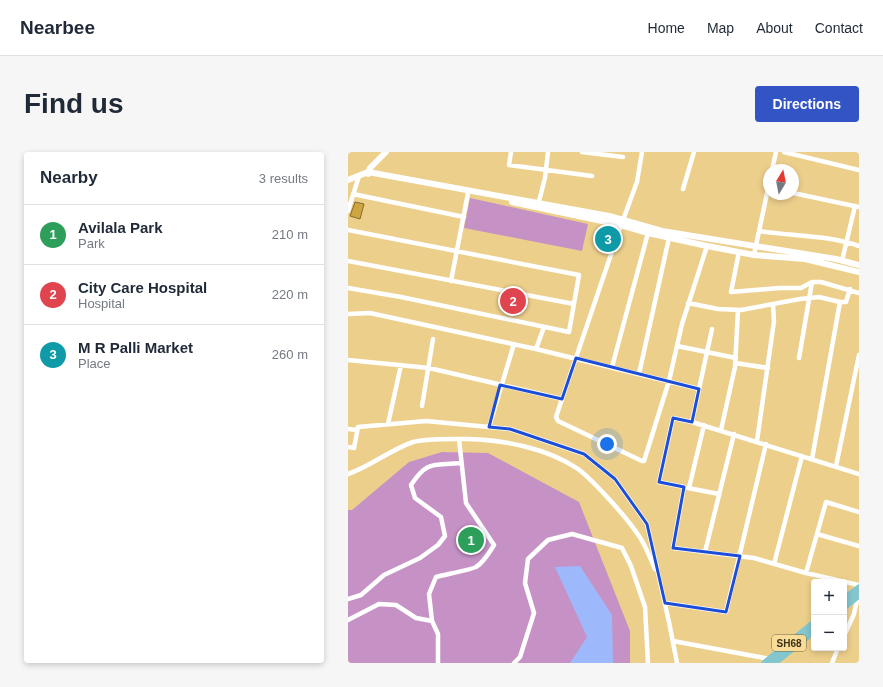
<!DOCTYPE html>
<html lang="en">
<head>
<meta charset="utf-8">
<style>
  :root { --surface:#fff; --page:#f6f6f7; --text:#1f2937; --muted:#747a83; --line:#e0e1e3; --accent:#3254c5 }
  body { margin:0; font-family:Helvetica,sans-serif; background:var(--page); color:var(--text) }
  .controls { position:absolute; right:12px; bottom:12px; display:grid; overflow:hidden; border-radius:4px; box-shadow:0 2px 6px #0003 }
  .controls button { width:36px; height:36px; display:grid; place-items:center; padding:0; border:0; border-bottom:1px solid var(--line); background:var(--surface); color:var(--text); font:20px sans-serif }
  .compass { position:absolute; left:415px; top:12px; width:36px; height:36px; border-radius:50%; background:var(--surface); box-shadow:0 2px 6px #0003; rotate:10deg }
  .you { position:absolute; left:259px; top:292px; width:14px; height:14px; margin:-10px; border:3px solid #fff; border-radius:50%; background:#1a73e8; box-shadow:0 0 0 6px #1a73e833 }
  .badge { display:grid; place-items:center; width:26px; height:26px; border-radius:50%; background:var(--accent); color:#fff; font-size:13px; font-weight:700 }
  .pin { position:absolute; translate:-50% -50%; border:2px solid #fff; box-shadow:0 1px 4px #0006 }
  .list { margin:0; padding:0; list-style:none }
  h2 { display:flex; justify-content:space-between; align-items:center; height:52px; margin:0; padding:0 16px; font-size:17px }
  h2 small { font-size:13px; font-weight:400; color:var(--muted) }
  .list li { display:grid; grid-template-columns:26px 1fr auto; gap:12px; align-items:center; box-sizing:border-box; height:60px; padding:0 16px; border-top:1px solid var(--line) }
  .list b { display:block; font-size:15px; white-space:nowrap }
  .list p { margin:0; font-size:13px; white-space:nowrap; color:var(--muted) }
  .list em { font-size:13px; font-style:normal; color:var(--muted) }
  .map { position:relative; flex:none; width:511px; height:511px; overflow:hidden; border-radius:4px }
  header { display:flex; align-items:center; gap:24px; box-sizing:border-box; height:56px; padding:0 20px; background:var(--surface); border-bottom:1px solid var(--line) }
  header strong { font-size:19px }
  nav { display:flex; gap:22px; margin-inline-start:auto; font-size:14px }
  .intro { display:flex; align-items:center; justify-content:space-between; box-sizing:border-box; height:96px; padding:0 24px }
  h1 { margin:0; font-size:28px }
  .button { padding:10px 18px; border-radius:4px; background:var(--accent); color:#fff; font-size:14px; font-weight:700 }
  main { display:flex; gap:24px; padding:0 24px }
  aside { flex:1; background:var(--surface); border-radius:4px; box-shadow:0 2px 6px #0003 }
  .map>svg:first-child { display:block }
  .green { fill:#c692c6 }
  .water { fill:#9db9fc }
  .building { fill:#cda541; stroke:#866b28 }
  .lines { fill:none; stroke-linecap:round; stroke-linejoin:round }
  .street { stroke:#fff; stroke-width:4.5 }
  .secondary { stroke:#fff; stroke-width:6 }
  .primary { stroke:#83c6ce; stroke-width:7 }
  .marked { fill:none; stroke:#1d4ed8; stroke-width:3; stroke-linejoin:round }
  .labels { text-anchor:middle; dominant-baseline:central; stroke-width:3; stroke-linejoin:round; paint-order:stroke }
  .shield { fill:#fadc99; stroke:#76643d; stroke-width:1 }
  .shield-label { font-size:10px; font-weight:bold; fill:#3d3116 }
</style>
</head>
<body>
<header>
<strong>Nearbee</strong>
<nav><a>Home</a><a>Map</a><a>About</a><a>Contact</a></nav>
</header>
<div class="intro"><h1>Find us</h1><a class="button">Directions</a></div>
<main>
<aside>
<h2>Nearby<small>3 results</small></h2>
<ul class="list">
<li><span class="badge" style="background:#2e9e5b">1</span><div><b>Avilala Park</b><p>Park</p></div><em>210 m</em></li>
<li><span class="badge" style="background:#e0444e">2</span><div><b>City Care Hospital</b><p>Hospital</p></div><em>220 m</em></li>
<li><span class="badge" style="background:#0f9aa8">3</span><div><b>M R Palli Market</b><p>Place</p></div><em>260 m</em></li>
</ul>
</aside>
<div class="map">
<svg width="511" height="511" viewBox="0 0 511 511">
  <rect width="100%" height="100%" fill="#edcf8c"/>
  <path class="green" d="M122 46 240 72 234 99 116 76Z
    M94 300 140 301 231 350 282 479V511H0V358H4L61 310Z"/>
  <path class="water" d="M232 414 264 463 265 511H222L239 485 207 415Z"/>
  <path class="building" d="M7 50 16 52 12 67 2 64Z
    M257 77 267 79 261 97 253 96Z
    M162 144 170 146 167 163 158 161Z"/>
  <g class="lines">
    <path class="street" d="M163 0 161 13 244 24
      M234 0 275 5
      M436 0 511 18
      M424 18 428 0
      M335 37 346 0
      M445 41 511 55
      M5 42 116 65
      M190 53 197 26 200 0
      M0 59 11 24
      M275 68 289 30 294 0
      M0 78 231 123 221 180 53 145 0 136
      M411 79C444 84 479 83 511 94
      M391 100 383 140 431 136H453L464 130H473L511 141
      M406 103 421 32
      M0 109 226 152
      M494 109 507 54
      M103 129 120 41
      M492 150H498L502 137
      M340 151 370 157 393 158 452 147 471 145 492 150 464 307
      M0 162 22 161 188 197 196 175
      M329 194 388 206
      M188 197 351 237 344 270 511 322
      M451 206 464 130
      M0 208 81 216 214 247 273 73
      M387 211 420 216
      M264 215 300 81
      M291 222 321 86
      M351 237 364 177
      M214 247 208 265 210 269 294 309H296L321 229 334 172 359 94
      M74 254 85 187
      M344 270 325 266 311 330 336 335 325 396 406 406 458 421 511 433
      M40 272 53 213
      M141 275 166 192
      M0 277 9 278
      M373 278 387 215 390 158
      M409 289 426 169 425 153
      M0 295 6 296 10 275 78 269 162 277 236 302 267 327 299 372 321 470 329 511
      M488 314 511 203
      M0 322C23 314 42 298 65 290 80 286 104 287 120 287 156 288 199 296 230 317 246 329 280 367 291 384 298 394 302 406 307 417
      M340 336 371 342
      M341 336 356 273
      M469 382 511 394
      M357 400 386 282
      M426 412 454 304
      M458 421 478 350 511 360
      M0 447 13 443 36 423 72 406 90 393 97 384 93 365 67 346 63 333C79 308 85 314 113 311
      M317 451 378 460 418 292
      M0 468 31 452 48 453 68 466 84 469 90 482V511
      M84 469 81 442 88 425C95 423 126 417 128 415 136 410 141 401 146 393L118 351 111 287
      M496 484 506 462 510 444
      M325 489 422 507
      M166 511 172 505 186 461 177 431 180 407 200 388 224 382 274 396 283 414 297 455 300 511
      M484 511 490 496"/>
    <path class="secondary" d="M20 22 22 16 38 0
      M0 28 20 20 261 64 314 79 488 107 511 113
      M164 50 273 73 300 81 359 94 406 103 457 107 511 120"/>
    <path class="primary" d="M496 447 511 436
      M496 455 511 443
      M417 511 466 471
      M426 511 466 479"/>
  </g>
  <path class="marked" d="M228 206 351 237 344 270 325 266 311 330 336 335 325 396 392 404 378 460 317 451 299 372 267 327 236 302 162 277 141 275 152 233 214 247Z"/>
  <g class="labels">
    <rect class="shield" x="424" y="483" width="34" height="16" rx="3"/>
    <g class="shield-label">
      <text x="441" y="491">SH68</text>
    </g>
  </g>
</svg>
<div class="controls">
<button>+</button>
<button>−</button>
</div>
<svg class="compass" viewBox="-18 -18 36 36"><path d="M0-13l5 13h-10z" fill="#e53935"/><path d="M0 13l5-13h-10z" fill="#747a83"/></svg>
<div class="you"></div>
<div class="pin badge" style="left:123px;top:388px;background:#2e9e5b">1</div>
<div class="pin badge" style="left:165px;top:149px;background:#e0444e">2</div>
<div class="pin badge" style="left:260px;top:87px;background:#0f9aa8">3</div>
</div>
</main>
</body>
</html>
